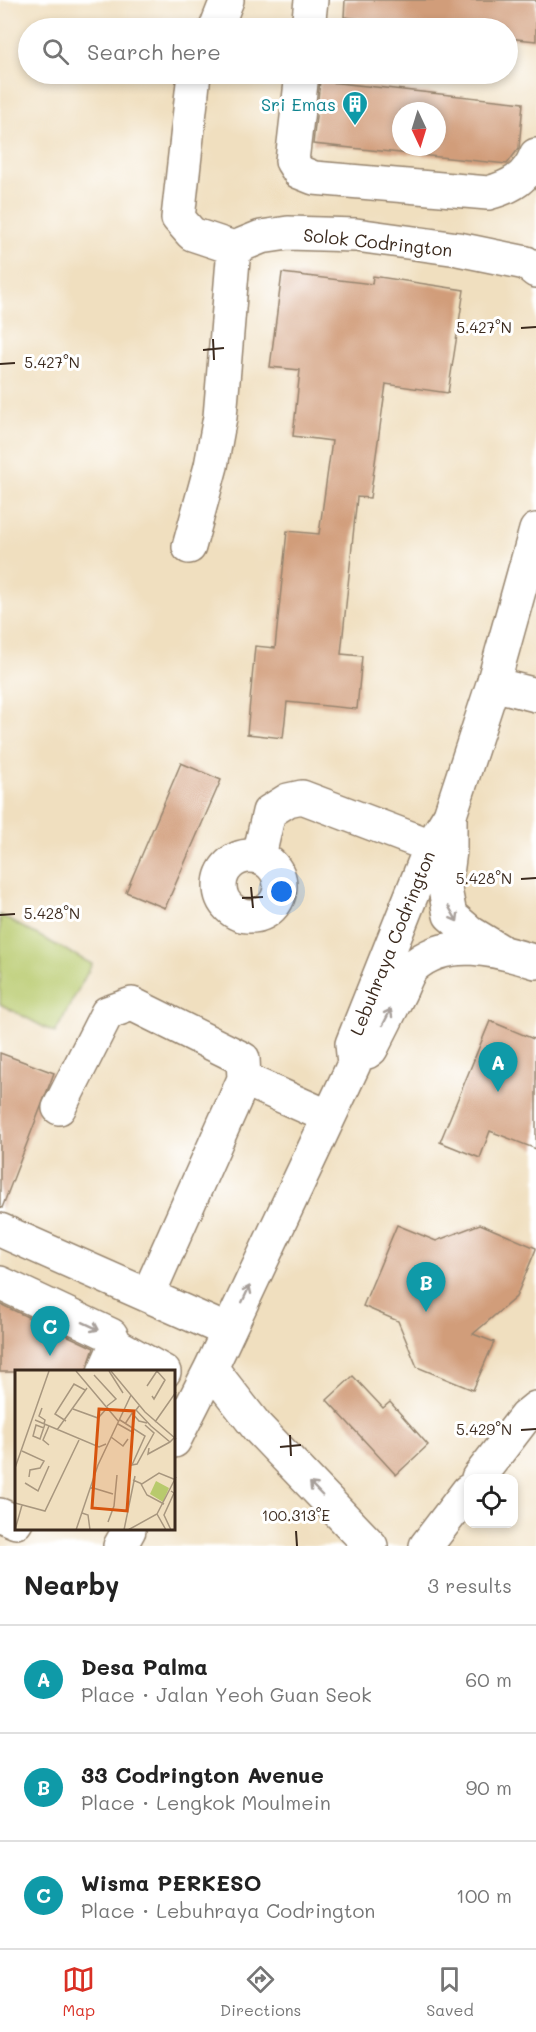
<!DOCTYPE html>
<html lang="en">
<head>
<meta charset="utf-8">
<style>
  :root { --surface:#fff; --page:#f2f2f2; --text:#222; --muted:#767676; --line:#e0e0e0; --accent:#d93025 }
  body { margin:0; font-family:Mali,sans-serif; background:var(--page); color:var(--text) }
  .controls { position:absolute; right:18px; bottom:18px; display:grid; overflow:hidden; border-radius:12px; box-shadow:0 3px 9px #0003 }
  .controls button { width:54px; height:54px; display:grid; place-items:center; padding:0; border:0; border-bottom:2px solid var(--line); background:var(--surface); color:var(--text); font:30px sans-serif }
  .compass { position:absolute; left:392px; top:102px; width:54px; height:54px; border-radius:50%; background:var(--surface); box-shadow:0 3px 9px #0003; rotate:176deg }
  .you { position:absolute; left:282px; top:892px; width:21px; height:21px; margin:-15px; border:4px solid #fff; border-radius:50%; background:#1a73e8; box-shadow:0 0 0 9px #1a73e833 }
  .badge { display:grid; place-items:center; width:39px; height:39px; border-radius:50%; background:var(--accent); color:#fff; font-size:20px; font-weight:700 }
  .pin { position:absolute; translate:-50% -50px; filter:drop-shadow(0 2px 3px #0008) }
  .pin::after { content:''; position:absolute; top:32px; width:21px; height:18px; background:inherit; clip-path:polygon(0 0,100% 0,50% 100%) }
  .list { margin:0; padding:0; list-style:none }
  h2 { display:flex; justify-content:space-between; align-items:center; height:78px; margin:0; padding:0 24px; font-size:26px }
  h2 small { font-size:20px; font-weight:400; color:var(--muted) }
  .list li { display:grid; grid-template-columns:39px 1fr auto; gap:18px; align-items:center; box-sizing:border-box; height:108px; padding:0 24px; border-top:2px solid var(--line) }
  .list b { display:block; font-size:22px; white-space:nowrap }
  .list p { margin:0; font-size:20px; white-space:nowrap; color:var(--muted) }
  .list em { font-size:20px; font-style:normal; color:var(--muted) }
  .icon { flex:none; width:33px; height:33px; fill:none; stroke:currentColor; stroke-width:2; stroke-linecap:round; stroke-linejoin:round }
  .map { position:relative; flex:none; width:536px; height:1546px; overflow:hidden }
  .search { position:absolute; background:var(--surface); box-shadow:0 3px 9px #0003; left:18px; right:18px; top:18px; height:66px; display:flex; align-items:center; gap:15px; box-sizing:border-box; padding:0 21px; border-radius:33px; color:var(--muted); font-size:22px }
  .sheet { height:402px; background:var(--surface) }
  nav { display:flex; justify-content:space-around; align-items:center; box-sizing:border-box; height:84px; border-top:2px solid var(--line); background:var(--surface); font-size:16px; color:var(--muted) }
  nav a { display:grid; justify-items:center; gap:3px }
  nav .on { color:var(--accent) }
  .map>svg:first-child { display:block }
  .garden { fill:#b8ca6d; stroke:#7a7a46; stroke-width:1.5 }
  .building { fill:#d19d7a; fill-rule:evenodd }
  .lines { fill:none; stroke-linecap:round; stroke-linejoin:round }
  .minor-casing { stroke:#96846e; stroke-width:36 }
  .minor { stroke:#fff; stroke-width:33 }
  .oneway { stroke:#a79f9a }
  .ticks { fill:none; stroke:#3b2a1e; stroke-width:2 }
  .labels { text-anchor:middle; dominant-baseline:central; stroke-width:6; stroke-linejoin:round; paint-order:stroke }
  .culture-label { font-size:18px; fill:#0d838f; stroke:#fff; text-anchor:end }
  .street-label { font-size:18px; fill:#3b2a1e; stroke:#fff }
  .inset-road { fill:none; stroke:#a8977f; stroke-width:1.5 }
  .view { fill:#d7540e; fill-opacity:0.15; stroke:#d7540e; stroke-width:3 }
  .inset-edge { fill:none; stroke:#3b2a1e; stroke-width:3 }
  .ticks-label { font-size:15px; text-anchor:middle; fill:#3b2a1e; stroke:#fff; stroke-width:6; stroke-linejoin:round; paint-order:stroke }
</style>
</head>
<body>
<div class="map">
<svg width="536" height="1546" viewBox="0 0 536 1546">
  <rect width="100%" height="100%" fill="#fff"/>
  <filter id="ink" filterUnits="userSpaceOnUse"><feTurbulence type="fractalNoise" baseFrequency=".0167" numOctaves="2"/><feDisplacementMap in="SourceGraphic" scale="12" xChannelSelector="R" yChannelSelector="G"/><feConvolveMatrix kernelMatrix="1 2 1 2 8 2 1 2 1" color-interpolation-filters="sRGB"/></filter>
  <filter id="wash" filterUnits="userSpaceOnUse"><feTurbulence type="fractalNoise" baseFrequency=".008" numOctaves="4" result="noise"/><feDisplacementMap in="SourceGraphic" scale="24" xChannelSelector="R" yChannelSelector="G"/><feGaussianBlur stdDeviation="1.35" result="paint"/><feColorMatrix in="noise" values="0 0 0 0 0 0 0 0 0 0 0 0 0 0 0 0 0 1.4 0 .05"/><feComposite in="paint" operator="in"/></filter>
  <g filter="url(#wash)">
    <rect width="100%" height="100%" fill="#f0dfbf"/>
    <path class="garden" d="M0 915 92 964 55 1033 0 1004Z"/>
    <g id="blocks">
      <path class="building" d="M345 0H536V41L507 38V28H435L344 17Z
        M320 81 523 103 519 148 507 164 313 144ZM401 111H437V147H401Z
        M282 273 372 284 373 276 464 290 448 393 386 384 370 498 357 497 341 654 362 656 357 709 287 702 283 738 247 734 255 646 275 648 287 531 319 534 332 441 293 436 300 370 270 367Z
        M181 763 221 780 165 908 126 892Z
        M490 1021 536 1040V1149L490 1131 480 1158 440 1142Z
        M0 1053 54 1073 2 1208 0 1207Z
        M480 1224 536 1248V1249L516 1297 473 1334 494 1342 473 1390 417 1367 398 1321 363 1306 397 1225 436 1241Z
        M0 1304 94 1348 86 1372H0Z
        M353 1376 383 1408 390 1402 428 1445 396 1475 327 1400Z"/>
    </g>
  </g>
  <g filter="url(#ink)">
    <use href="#blocks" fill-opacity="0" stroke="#96846e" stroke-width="1.5"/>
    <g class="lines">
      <defs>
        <path id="minor" d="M216 28 227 0
          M308 28 311 0
          M194 74 178 218 192 234 234 248
          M302 74 292 161 299 172 314 178 488 193C511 187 527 178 536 155
          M234 248 261 237 288 233 356 235 458 249 526 263 536 271
          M189 547 211 466 220 417 234 248
          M493 684 536 695
          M450 818V851L445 889 450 915 471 933 499 950
          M220 886a30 30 0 1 1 60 0a30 30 0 1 1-60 0Z
          M262 859 261 847 269 812 288 800 302 797 431 846
          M367 1052 371 1049C381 1030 390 1011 400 992 404 984 407 973 413 967 446 936 498 950 536 962
          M244 1079 329 1117
          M59 1108 107 1013 132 1004 243 1059 244 1079 148 1295
          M0 1230 228 1331
          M0 1283 111 1335 116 1345 164 1372
          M211 1368 257 1427 371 1546
          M104 1372 116 1345
          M174 1441 211 1368 354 1064 352 1044 431 846 450 815 493 684 536 530
          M478 1478 525 1417 536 1408
          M0 1515 16 1522
          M120 1546 129 1530
          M426 1546 468 1491"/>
      </defs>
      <use href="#minor" class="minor-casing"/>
      <use href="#minor" class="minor"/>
    </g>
    <defs><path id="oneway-shaft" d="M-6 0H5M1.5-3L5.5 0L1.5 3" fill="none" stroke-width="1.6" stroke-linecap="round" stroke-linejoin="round" transform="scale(1.5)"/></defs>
    <g class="oneway">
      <use href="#oneway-shaft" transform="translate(453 914) rotate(60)"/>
      <use href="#oneway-shaft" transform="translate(387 1017) rotate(-63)"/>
      <use href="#oneway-shaft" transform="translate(246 1294) rotate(-65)"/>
      <use href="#oneway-shaft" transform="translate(91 1326) rotate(25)"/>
      <use href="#oneway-shaft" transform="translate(316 1489) rotate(-134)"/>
    </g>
  </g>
  <path class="ticks" d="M521 328 536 327M213 339 214 360M203 350 224 348M0 364 15 363M521 879 536 878M251 887 253 908M242 898 263 897M0 915 15 914M521 1430 536 1429M290 1435 291 1456M280 1447 301 1445M296 1531 297 1546"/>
  <defs>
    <symbol id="building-pin" viewBox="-11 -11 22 30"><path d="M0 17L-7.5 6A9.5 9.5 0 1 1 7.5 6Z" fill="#0f9aa8" stroke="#fff"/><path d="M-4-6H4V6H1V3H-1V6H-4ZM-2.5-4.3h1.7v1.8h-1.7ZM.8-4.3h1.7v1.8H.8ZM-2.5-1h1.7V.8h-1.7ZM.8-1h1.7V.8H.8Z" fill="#fff"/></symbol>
  </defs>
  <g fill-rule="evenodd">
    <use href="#building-pin" x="340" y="89" width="30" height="40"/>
  </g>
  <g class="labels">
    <g class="culture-label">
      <text x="336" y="104">Sri Emas</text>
    </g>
    <g class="street-label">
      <text transform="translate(378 242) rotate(6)">Solok Codrington</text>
      <text transform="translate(392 943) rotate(-68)">Lebuhraya Codrington</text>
    </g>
  </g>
  <g transform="translate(15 1370)">
    <rect width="160" height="160" fill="#f0dfbf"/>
    <path d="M141 111 154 118 148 132 135 124Z" fill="#b8ca6d"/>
    <path class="inset-road" d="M61 1 104 52M94 1 108 23M96 1 130 42 161 69M79 5 101 29 92 36M132 16 142 1M137 26 139 29 150 10 142 1M124 36 121 40 136 56 155 72 159 68M27 38 24 46 30 50 29 54M58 39 83 48 93 37M20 50 84 77 91 74M105 50 130 66 117 95 122 94 139 63 130 55M51 51 40 44 59 14 70 20M140 52 161 22M103 54 119 63M110 54 117 43 124 51 132 53M34 56 28 70 34 75M29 58 21 55 18 66 25 69 30 54M42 60 72 18M96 67 108 76 113 69M134 78 133 84 155 72M7 81 29 91 25 98 15 100 14 107M0 98 34 1M118 110 127 114 144 103 161 110M10 113 23 121 34 96M126 114 132 125 149 134M75 117 98 124M0 133 30 141 64 70M67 143 73 145 75 160M142 144 151 160M93 152 99 136 102 105M0 160 7 135M61 160 83 95 116 25M109 160 120 106M113 160 142 144 161 107M156 160 149 145 159 123 156 121"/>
    <path class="view" d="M84 39 119 41 112 141 77 138Z"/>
    <rect width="160" height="160" class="inset-edge"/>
  </g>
  <g class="ticks-label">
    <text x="484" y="333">5.427°N</text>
    <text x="52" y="368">5.427°N</text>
    <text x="484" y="884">5.428°N</text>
    <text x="52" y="919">5.428°N</text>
    <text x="484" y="1435">5.429°N</text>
    <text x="296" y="1521">100.313°E</text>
  </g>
</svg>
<div class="controls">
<button><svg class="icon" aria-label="locate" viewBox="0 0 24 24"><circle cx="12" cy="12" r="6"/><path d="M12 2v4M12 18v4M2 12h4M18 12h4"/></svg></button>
</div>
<svg class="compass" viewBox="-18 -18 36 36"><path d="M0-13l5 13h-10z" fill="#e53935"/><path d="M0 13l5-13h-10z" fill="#767676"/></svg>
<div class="you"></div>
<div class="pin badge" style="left:498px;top:1092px;background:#0f9aa8">A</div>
<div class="pin badge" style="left:426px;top:1312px;background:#0f9aa8">B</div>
<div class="pin badge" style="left:50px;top:1356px;background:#0f9aa8">C</div>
<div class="search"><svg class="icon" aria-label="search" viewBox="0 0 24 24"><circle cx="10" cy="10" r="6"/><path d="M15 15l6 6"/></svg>Search here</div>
</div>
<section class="sheet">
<h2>Nearby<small>3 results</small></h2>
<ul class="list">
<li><span class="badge" style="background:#0f9aa8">A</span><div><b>Desa Palma</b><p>Place · Jalan Yeoh Guan Seok</p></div><em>60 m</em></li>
<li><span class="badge" style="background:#0f9aa8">B</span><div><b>33 Codrington Avenue</b><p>Place · Lengkok Moulmein</p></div><em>90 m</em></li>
<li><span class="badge" style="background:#0f9aa8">C</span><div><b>Wisma PERKESO</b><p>Place · Lebuhraya Codrington</p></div><em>100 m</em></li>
</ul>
</section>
<nav>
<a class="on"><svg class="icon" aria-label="map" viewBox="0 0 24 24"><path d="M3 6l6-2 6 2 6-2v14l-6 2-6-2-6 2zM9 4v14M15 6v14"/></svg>Map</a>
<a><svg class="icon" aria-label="directions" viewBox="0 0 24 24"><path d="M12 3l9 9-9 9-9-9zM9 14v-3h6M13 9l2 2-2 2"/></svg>Directions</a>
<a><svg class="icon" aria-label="saved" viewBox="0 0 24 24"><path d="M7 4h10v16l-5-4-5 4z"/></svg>Saved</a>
</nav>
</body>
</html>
